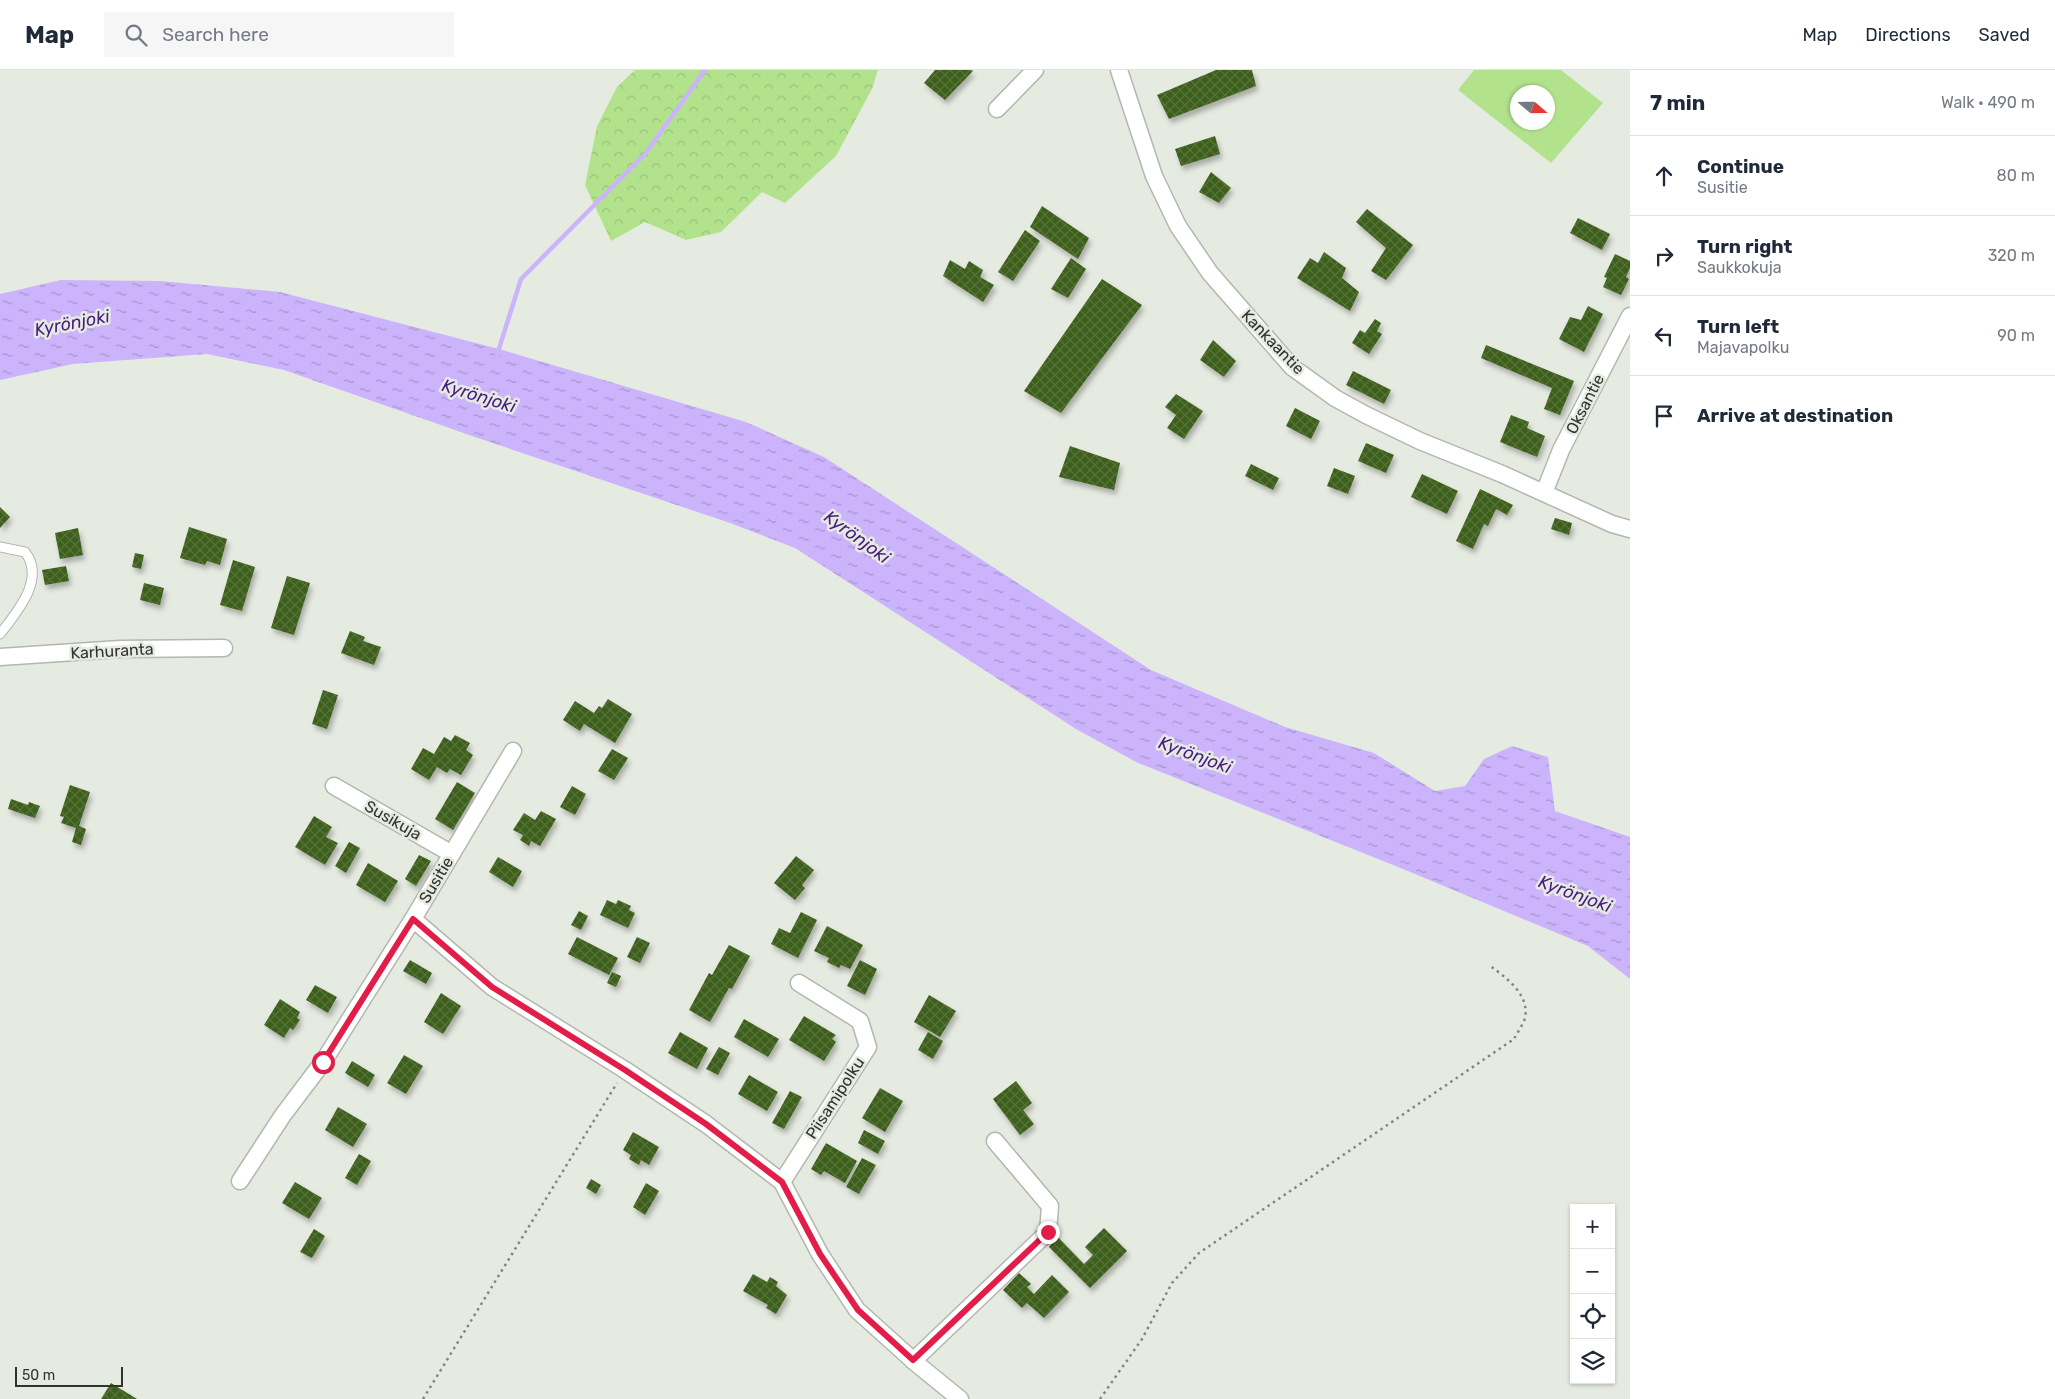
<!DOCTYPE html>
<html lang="en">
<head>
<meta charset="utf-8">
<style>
  :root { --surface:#fff; --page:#f6f6f7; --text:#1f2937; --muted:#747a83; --line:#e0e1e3 }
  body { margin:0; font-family:Rubik,sans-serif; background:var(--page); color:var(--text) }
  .controls { position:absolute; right:15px; bottom:15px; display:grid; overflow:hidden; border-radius:0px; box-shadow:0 1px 4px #0004 }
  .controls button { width:45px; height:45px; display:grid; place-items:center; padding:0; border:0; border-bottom:1px solid var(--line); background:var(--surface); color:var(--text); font:25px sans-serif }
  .compass { position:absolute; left:1510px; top:15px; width:45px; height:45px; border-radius:50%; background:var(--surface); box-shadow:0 1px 4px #0004; rotate:110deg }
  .scale { position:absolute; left:15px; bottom:12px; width:108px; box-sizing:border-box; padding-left:5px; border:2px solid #31332f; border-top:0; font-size:14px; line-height:18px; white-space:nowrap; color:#31332f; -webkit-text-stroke:4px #e6ebe2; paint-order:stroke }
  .stop { position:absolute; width:15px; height:15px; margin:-11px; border:4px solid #e11d48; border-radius:50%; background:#fff }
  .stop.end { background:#e11d48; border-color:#fff; box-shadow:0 1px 5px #0008 }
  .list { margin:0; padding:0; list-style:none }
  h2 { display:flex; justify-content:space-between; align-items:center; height:65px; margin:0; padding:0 20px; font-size:21px }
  h2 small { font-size:16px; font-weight:400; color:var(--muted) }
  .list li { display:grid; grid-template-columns:32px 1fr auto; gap:15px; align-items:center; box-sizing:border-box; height:80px; padding:0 20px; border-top:1px solid var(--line) }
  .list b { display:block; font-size:19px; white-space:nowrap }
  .list p { margin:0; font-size:16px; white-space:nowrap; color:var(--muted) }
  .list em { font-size:16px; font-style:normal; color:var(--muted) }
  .icon { flex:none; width:28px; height:28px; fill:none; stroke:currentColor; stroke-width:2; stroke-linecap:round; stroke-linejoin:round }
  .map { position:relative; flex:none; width:1630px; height:1329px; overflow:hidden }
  header { display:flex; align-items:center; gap:30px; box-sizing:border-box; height:70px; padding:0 25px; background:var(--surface); border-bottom:1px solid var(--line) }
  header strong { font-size:24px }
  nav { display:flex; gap:28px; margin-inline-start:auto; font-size:18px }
  .search { width:350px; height:45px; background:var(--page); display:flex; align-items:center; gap:12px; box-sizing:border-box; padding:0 18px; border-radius:0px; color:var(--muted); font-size:19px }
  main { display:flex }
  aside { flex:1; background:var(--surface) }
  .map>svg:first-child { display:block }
  .forest { fill:url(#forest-crowns) }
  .garden { fill:#b2e38c; fill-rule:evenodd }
  .water { fill:url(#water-ripples) }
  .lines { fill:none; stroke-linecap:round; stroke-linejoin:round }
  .stream { stroke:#ccb4fc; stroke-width:4.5 }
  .building { fill:url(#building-cross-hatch); filter:url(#shadow) }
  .service-casing { stroke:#b3b7af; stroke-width:11 }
  .minor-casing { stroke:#b3b7af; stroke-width:19 }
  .path { stroke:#838680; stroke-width:2.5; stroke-dasharray:2.5 4; stroke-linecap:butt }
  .service { stroke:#fff; stroke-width:9 }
  .minor { stroke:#fff; stroke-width:16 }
  .route { stroke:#e11d48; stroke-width:6 }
  .labels { text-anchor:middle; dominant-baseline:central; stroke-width:5; stroke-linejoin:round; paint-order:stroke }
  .street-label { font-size:16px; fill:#31332f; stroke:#e6ebe2 }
  .water-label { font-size:18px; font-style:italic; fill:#4b1b81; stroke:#e6ebe2 }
</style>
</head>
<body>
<header>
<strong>Map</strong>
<div class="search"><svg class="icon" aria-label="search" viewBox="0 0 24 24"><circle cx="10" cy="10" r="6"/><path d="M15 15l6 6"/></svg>Search here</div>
<nav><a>Map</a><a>Directions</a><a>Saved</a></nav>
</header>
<main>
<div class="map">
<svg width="1630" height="1329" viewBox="0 0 1630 1329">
  <defs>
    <pattern id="forest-crowns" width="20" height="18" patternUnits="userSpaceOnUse" patternTransform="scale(1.25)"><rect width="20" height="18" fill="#b2e38c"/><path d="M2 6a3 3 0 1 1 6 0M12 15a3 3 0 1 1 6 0" fill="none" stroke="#9ac379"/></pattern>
    <pattern id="water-ripples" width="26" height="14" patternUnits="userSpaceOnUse" patternTransform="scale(1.25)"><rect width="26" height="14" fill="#ccb4fc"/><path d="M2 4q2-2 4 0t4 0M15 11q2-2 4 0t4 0" fill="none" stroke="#a693cc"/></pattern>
    <pattern id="building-cross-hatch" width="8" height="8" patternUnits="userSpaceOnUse" patternTransform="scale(1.25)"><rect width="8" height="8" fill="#3c5e1a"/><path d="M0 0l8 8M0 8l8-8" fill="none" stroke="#57723b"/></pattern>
    <filter id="shadow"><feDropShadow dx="2.5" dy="4.5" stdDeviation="2.5" flood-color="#0004"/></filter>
  </defs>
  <rect width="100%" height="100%" fill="#e6ebe2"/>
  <path class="forest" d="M635 0H878L872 19 836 86 785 133 762 122 721 162 686 170 645 152 611 171 585 115 597 56 617 17Z"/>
  <path class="garden" d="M1474 0H1561L1603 33 1551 93 1458 20ZM1518 22H1548V52H1518Z"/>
  <path class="water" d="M61 210 160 211 280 222 499 279 746 352 824 387 1151 600 1285 657 1374 683 1435 721 1465 716 1484 689 1512 676 1548 687 1555 741 1630 767V909L1588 876 1403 799 1136 692 1076 659 795 478 730 453 472 366 284 300 207 284 73 294 0 310V224Z"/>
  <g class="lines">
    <path class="stream" d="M497 285 521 209 645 84 705 0"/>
  </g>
  <path class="building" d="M935 0H971L973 1 945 30 924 13Z
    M1216 0H1252L1256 16 1169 49 1157 25Z
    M1215 66 1220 84 1181 96 1175 79Z
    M1211 102 1231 118 1219 133 1199 122Z
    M1042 136 1089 168 1078 189 1030 157Z
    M1367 139 1413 175 1386 210 1371 201 1386 178 1356 152Z
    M1578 148 1610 164 1602 180 1570 163Z
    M1025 160 1040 171 1013 211 998 202Z
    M1324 182 1346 198 1342 208 1359 222 1350 241 1297 208 1310 188 1318 193Z
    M1615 184 1630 191V198L1626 207 1629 209 1621 225 1603 217 1607 208 1604 207Z
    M1071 188 1086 199 1068 228 1051 219Z
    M950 190 965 199 969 191 983 200 980 207 994 215 983 232 943 206Z
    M1102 209 1142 235 1061 343 1024 321Z
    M1588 236 1603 244 1584 282 1559 269 1570 247 1581 250Z
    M1375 249 1381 253 1377 261 1382 264 1369 284 1352 273 1360 260 1365 263Z
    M1213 270 1236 291 1224 307 1200 290Z
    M1486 275 1574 311 1560 345 1544 339 1552 318 1481 288Z
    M1353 301 1391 320 1384 334 1346 315Z
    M1176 324 1203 341 1184 369 1167 358 1176 345 1165 337Z
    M1295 338 1320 351 1311 369 1286 356Z
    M1511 345 1529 352 1527 358 1545 366 1537 387 1500 372Z
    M1366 373 1394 385 1386 403 1358 391Z
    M1070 376 1120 393 1114 420 1059 407Z
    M1251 394 1279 408 1273 420 1245 406Z
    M1334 398 1355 406 1348 424 1327 416Z
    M1422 404 1458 421 1447 444 1411 427Z
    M1480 419 1513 435 1507 445 1496 439 1488 456 1484 454 1473 479 1456 471Z
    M0 437 10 447 0 458Z
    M1555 448 1572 453 1569 465 1551 459Z
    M189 457 227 469 220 495 207 491 205 495 180 488Z
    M78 458 83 485 60 489 55 463Z
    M135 483 144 485 141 499 132 497Z
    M233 490 255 497 242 541 220 535Z
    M66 496 69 511 45 515 42 500Z
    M287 506 310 513 294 565 271 558Z
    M144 513 164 518 160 535 140 530Z
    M350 561 365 567 363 571 381 577 374 595 341 583Z
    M323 620 338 625 327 659 312 654Z
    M608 629 632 644 615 673 584 654 580 661 563 650 575 631 594 643 599 636 602 638Z
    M455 665 470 673 466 680 473 685 461 705 450 699 447 703 437 697 429 710 411 699 423 678 434 684 444 667 451 671Z
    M612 679 628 688 614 710 598 701Z
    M457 712 475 723 453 760 435 749Z
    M70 715 90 722 79 756 86 759 81 775 72 772 76 758 61 753 64 747 60 746Z
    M572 716 586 724 575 745 560 737Z
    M11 729 28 735 29 732 40 736 35 748 8 739Z
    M541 741 556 749 540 776 531 771 529 776 520 770 523 765 513 760 524 743 535 750Z
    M314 746 332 757 326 767 338 773 325 795 295 777Z
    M349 772 360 778 346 803 335 796Z
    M419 785 431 791 416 816 405 809Z
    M796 786 814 800 802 815 805 818 795 830 774 813Z
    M498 787 522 801 513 817 489 802Z
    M368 793 398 811 385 832 356 815Z
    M607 830 616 834 618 830 631 836 629 840 635 843 628 858 600 845Z
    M579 841 588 846 581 860 571 855Z
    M801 842 817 850 798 888 771 874 779 858 790 863Z
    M827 856 863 875 850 899 841 895 839 898 827 892 829 888 814 881Z
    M577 867 618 888 609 905 568 884Z
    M637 867 650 873 640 893 627 887Z
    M729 875 750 886 732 919 729 918 710 952 689 940 709 903 712 905Z
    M410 890 432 903 426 914 403 901Z
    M860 890 877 899 865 925 847 916Z
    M612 902 621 906 616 917 607 913Z
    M315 915 337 927 328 943 306 930Z
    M441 923 461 936 443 964 424 952Z
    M929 925 956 941 940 967 914 952Z
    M280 929 300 942 297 948 300 950 293 960 290 958 284 968 264 955Z
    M804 946 836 965 832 969 836 972 824 991 789 970Z
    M744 949 779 969 768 987 734 967Z
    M680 962 708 978 697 999 668 983Z
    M928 962 943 971 933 989 918 980Z
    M719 977 730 983 718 1005 706 999Z
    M404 985 423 996 406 1024 387 1013Z
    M352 991 375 1005 368 1017 345 1003Z
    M749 1005 778 1022 767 1041 738 1024Z
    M1016 1011 1032 1033 1023 1040 1034 1054 1020 1065 993 1029Z
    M880 1018 903 1031 885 1062 862 1048Z
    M790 1021 802 1027 784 1059 772 1053Z
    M338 1037 367 1054 353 1077 325 1060Z
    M864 1060 885 1071 878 1084 858 1073Z
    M633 1062 659 1077 649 1095 641 1090 639 1095 629 1089 631 1085 623 1080Z
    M826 1073 857 1091 845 1113 824 1101 821 1105 811 1099Z
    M359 1084 371 1091 357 1115 345 1108Z
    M862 1088 876 1095 859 1124 846 1117Z
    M591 1109 601 1115 596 1124 586 1118Z
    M295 1112 322 1128 309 1149 282 1133Z
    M646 1113 659 1121 645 1145 633 1137Z
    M1104 1158 1127 1181 1090 1218 1049 1177 1058 1167 1084 1194 1093 1185 1085 1177Z
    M314 1159 325 1166 312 1188 300 1182Z
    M1019 1203 1031 1214 1027 1217 1034 1224 1052 1205 1069 1222 1044 1248 1027 1233 1022 1238 1003 1220Z
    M753 1204 767 1212 770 1207 778 1212 776 1216 787 1225 776 1244 766 1238 768 1235 743 1221Z
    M111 1313 137 1329H101Z"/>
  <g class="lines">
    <defs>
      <path id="service" d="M0 477 25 482C46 509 17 542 0 564"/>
      <path id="minor" d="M1119 0 1154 106 1178 156 1210 203 1292 297 1335 328 1366 345 1420 371 1502 404 1612 454 1630 459
        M997 39 1035 0
        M1544 423 1561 380 1630 246
        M0 587 120 579 224 578
        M334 716 452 784
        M413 849 492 917 625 1000 706 1054 782 1112 820 1184 857 1240 917 1294 960 1329
        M240 1111 283 1045 323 992 413 849 513 681
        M782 1112 868 977 860 951 799 913
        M913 1291 1048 1162 1050 1136 995 1071"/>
    </defs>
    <use href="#service" class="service-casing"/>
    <use href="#minor" class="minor-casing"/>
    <path class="path" d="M423 1329 617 1013
      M1100 1329 1142 1269 1172 1213 1199 1183 1514 969C1517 963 1523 955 1525 948 1530 924 1505 907 1489 895"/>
    <use href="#service" class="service"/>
    <use href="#minor" class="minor"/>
  </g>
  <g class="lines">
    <path class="route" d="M323 992 413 849 492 917 625 1000 706 1054 782 1112 820 1184 858 1240 913 1290 1048 1162"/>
  </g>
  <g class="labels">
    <g class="street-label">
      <text transform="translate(1273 272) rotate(46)">Kankaantie</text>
      <text transform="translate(1585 334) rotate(-63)">Oksantie</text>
      <text transform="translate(112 581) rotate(-3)">Karhuranta</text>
      <text transform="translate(393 750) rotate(30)">Susikuja</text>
      <text transform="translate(436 810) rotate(-59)">Susitie</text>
      <text transform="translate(835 1028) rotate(-57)">Piisamipolku</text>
    </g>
    <g class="water-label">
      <text transform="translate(72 253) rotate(-11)">Kyrönjoki</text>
      <text transform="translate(479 326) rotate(17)">Kyrönjoki</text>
      <text transform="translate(857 467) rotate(36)">Kyrönjoki</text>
      <text transform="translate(1195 685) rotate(20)">Kyrönjoki</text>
      <text transform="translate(1575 824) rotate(20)">Kyrönjoki</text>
    </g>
  </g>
</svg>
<div class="controls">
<button>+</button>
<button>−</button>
<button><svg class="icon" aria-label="locate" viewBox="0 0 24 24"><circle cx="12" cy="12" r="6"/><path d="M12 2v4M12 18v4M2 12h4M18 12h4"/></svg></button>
<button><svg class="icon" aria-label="layers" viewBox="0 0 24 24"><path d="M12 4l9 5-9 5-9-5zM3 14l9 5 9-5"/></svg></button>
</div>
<svg class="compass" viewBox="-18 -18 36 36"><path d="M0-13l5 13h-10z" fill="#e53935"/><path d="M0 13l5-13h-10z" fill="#747a83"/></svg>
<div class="scale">50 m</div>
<div class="stop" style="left:323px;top:992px"></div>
<div class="stop end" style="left:1048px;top:1162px"></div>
</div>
<aside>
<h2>7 min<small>Walk · 490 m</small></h2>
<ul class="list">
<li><svg class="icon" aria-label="ahead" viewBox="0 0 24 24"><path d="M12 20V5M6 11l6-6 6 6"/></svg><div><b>Continue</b><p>Susitie</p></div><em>80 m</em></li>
<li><svg class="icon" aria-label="right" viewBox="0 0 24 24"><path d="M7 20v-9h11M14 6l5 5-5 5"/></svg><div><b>Turn right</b><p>Saukkokuja</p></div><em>320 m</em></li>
<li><svg class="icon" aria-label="left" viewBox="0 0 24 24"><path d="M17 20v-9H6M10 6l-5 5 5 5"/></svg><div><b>Turn left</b><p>Majavapolku</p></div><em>90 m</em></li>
<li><svg class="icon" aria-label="arrive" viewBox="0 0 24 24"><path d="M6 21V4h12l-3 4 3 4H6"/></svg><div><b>Arrive at destination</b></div></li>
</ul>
</aside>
</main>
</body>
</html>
